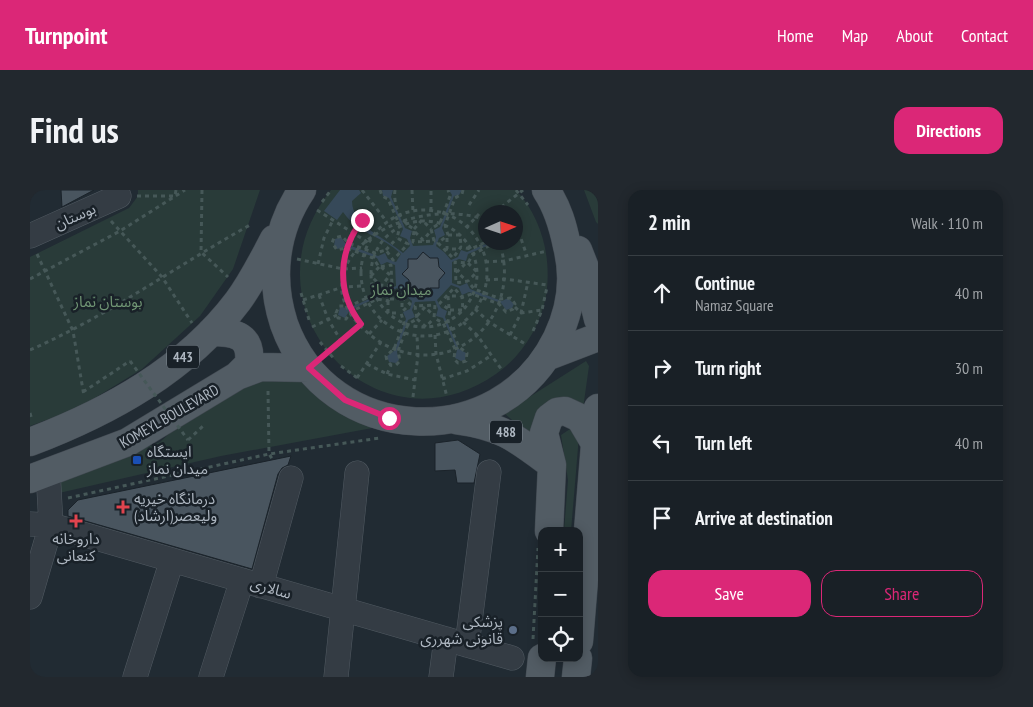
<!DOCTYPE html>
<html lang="en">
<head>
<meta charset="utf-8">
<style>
  :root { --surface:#192026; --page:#22282e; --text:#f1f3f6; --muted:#9fa3a7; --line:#373e43; --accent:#db2777 }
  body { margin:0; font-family:"PT Sans Narrow","Noto Sans Arabic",sans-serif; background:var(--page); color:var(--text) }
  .controls { position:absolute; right:15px; bottom:15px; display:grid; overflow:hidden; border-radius:10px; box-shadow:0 2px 12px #0003 }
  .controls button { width:45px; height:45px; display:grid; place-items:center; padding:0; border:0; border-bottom:1px solid var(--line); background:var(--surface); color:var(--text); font:25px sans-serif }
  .compass { position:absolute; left:448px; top:15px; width:45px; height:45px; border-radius:50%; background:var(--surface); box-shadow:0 2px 12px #0003; rotate:87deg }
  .stop { position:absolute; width:15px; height:15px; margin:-11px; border:4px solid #db2777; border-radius:50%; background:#fff }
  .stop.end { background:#db2777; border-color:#fff; box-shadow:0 1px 5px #0008 }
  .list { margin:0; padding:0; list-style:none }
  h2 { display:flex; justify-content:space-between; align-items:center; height:65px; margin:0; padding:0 20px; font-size:21px }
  h2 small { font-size:16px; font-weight:400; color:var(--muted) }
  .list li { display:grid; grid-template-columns:32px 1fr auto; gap:15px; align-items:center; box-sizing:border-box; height:75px; padding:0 20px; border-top:1px solid var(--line) }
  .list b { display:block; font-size:19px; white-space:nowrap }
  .list p { margin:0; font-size:16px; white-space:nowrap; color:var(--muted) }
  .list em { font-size:16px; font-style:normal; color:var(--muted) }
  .actions { display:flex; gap:10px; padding:15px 20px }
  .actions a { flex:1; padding:11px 0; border:1px solid var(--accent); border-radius:15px; text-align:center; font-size:18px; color:var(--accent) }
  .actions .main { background:var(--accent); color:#fff }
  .icon { flex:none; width:28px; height:28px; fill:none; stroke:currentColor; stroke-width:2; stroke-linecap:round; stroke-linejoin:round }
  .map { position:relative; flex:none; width:568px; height:487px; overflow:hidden; border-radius:15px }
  header { display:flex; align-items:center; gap:30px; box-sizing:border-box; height:70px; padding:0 25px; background:var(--accent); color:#fff }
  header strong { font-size:24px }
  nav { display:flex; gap:28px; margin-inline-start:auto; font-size:18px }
  .intro { display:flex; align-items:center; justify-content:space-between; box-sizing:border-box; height:120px; padding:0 30px }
  h1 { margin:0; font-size:35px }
  .button { padding:12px 22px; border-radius:15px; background:var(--accent); color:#fff; font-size:18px; font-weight:700 }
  main { display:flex; gap:30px; padding:0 30px }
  aside { flex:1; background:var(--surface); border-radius:15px; box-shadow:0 2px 12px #0003 }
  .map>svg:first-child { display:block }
  .green { fill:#293b39; fill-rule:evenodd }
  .water { fill:#364959; fill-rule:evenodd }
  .building { fill:#49555f; stroke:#1b232a }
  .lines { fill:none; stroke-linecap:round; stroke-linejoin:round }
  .minor-casing { stroke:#515a62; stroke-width:25 }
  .major-casing { stroke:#404850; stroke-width:29 }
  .path { stroke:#465858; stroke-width:3; stroke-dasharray:4 4; stroke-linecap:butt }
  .minor { stroke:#343c44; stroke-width:24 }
  .major { stroke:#525c64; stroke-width:28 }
  .path-bridge { stroke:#465858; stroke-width:3; stroke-dasharray:4 4; stroke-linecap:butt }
  .route { stroke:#db2777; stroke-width:6 }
  .transit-dot { fill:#1a4fb4; stroke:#192128; stroke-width:2 }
  .health-dot { fill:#e0444e; stroke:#192128; stroke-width:2 }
  .service-dot { fill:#5c6f8a; stroke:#192128; stroke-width:2 }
  .labels { text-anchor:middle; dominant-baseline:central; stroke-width:5; stroke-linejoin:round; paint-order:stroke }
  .shield { fill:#192128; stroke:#818a93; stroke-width:1 }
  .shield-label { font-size:14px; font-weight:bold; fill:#aeb7c1 }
  .street-label { font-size:15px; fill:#aeb7c1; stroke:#192128 }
  .park-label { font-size:15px; fill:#709574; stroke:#192128 }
  .poi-label { font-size:15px; fill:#aeb7c1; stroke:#192128; text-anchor:start }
</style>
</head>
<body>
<header>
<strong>Turnpoint</strong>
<nav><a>Home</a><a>Map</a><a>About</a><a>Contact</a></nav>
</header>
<div class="intro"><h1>Find us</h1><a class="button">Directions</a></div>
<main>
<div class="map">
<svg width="568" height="487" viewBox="0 0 568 487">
  <rect width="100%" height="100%" fill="#212b33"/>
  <path class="green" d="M108 0H230L203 79 170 126 112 179 47 219 0 236V67L99 18 108 6Z
    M301 0H486C512 28 522 68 516 106 510 137 492 166 466 184 345 269 207 116 301 0ZM456 22H486V52H456Z
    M554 0H568V34L566 32Z
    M556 171 559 176 552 226 548 220 509 253 474 223 476 219 490 213Z
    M266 186 306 217 353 236 191 266 29 303 28 291 130 252 174 212 230 187Z
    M540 239 548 250V258L541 341H534L538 290 531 245Z"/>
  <path class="water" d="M310 0H329L331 3 322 11C322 36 356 48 373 63L380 56 377 49 370 46 373 39 359 8 353 6 352 0H363L361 7 375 38 382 41 380 48 383 56 403 55 406 47 404 40 410 37 422 5 419 0H432L429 5 424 6 412 38 415 45 409 48 406 56 414 62 421 70 428 67 431 60 437 62 458 53H464L438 64 436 71 429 69 422 72V93L430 96 437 93 440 99 472 111 478 108 484 114 482 118 476 120 471 113 439 102 432 105 429 98 421 95 407 110 411 118 417 121 415 127 429 159 436 163 435 170 431 171 425 168 427 160 413 128 406 126 408 119 405 111 385 112 382 120 385 127 378 130 367 162 369 170 366 173 359 172 357 166 364 161 376 129 373 122 380 119 382 111 367 98 360 102 358 108 351 106 320 120 315 128 308 125 310 117 319 118 350 104 352 97 359 99 366 96 365 75 357 72 351 75 347 68 315 57 307 59 304 56 305 49 311 47 316 54 348 66 355 63 358 69 366 72 371 64C352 45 330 46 313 22L307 30 294 21ZM393 62 400 68H408L409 98H400L394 105 388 99H379V90L372 84 378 78V69H387Z"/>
  <path class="building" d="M31 0H64L32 17Z
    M393 62 400 68H408L409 77 415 83 409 90V98H400L394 105 388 99H379V90L372 84 378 78V69H387Z
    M428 250 450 264 444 293H427L425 280 405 281V253Z
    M261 266 258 275 252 278 248 284 222 379 38 326V320L48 310Z"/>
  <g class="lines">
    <defs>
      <path id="minor" d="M0 46 89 6
        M0 334 21 335 482 468
        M231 396 261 288
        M0 407 21 335 18 281
        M437 455 459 282
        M105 487 142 370
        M181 487 212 390
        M306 487 327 283
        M411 487 416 449"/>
      <path id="major" d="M272 0C245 40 239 88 254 134 298 258 470 265 527 148 541 119 545 87 537 56 533 36 528 18 516 0
        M548 60 557 83 568 129
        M181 142C205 142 222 145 219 174L207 186
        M516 167 568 147
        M426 230C472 236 486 248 522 275
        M0 252C79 222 156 180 208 111 222 92 233 70 244 49
        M0 289 98 252 207 186 231 177 279 178
        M519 341 522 275 514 243 519 228 527 222 535 221 550 228 566 255
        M549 451 568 218
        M510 487 512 468
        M546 487 548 468"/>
    </defs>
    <use href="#minor" class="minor-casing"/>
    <use href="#major" class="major-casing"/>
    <path class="path" d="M172 0 171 62 198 87
      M332 0 357 32
      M350 0 352 6 358 9 370 36 367 48 378 54 363 70 356 60 345 63 318 53 312 46 304 48 302 53 307 60 316 58 343 68 349 77 361 75 362 96 350 95 345 104 320 116H309L306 123 308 128 316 129 322 121 347 109 358 111 365 101 380 114 371 123 374 133 364 159 356 166 357 171 361 175H366L370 171 368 161 378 134 387 129 385 116 405 115 404 128 413 133 425 159 424 169 428 173 436 171 437 163 429 157 418 131 420 120 410 113 424 98 432 107 442 104 469 114 476 122 483 119 485 114 481 108 471 109 444 99 438 91 426 93 425 72 438 73 443 64 467 52
      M365 0C363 14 370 32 384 39L383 52 404 51 401 39 410 33 420 6 418 0
      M382 0 383 22
      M433 0 432 4 425 8 415 35 418 45 408 53 423 68 431 57 441 59 456 52
      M486 0 498 15
      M401 1V21
      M107 6H145L146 0
      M292 12 301 0
      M439 15 449 0
      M473 16 478 22
      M287 20 339 53
      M331 83a63 63 0 1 1 126 0a63 63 0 1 1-126 0Z
      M465 22 493 0
      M456 30C371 0 251 82 347 150 366 163 390 168 413 163 462 151 486 98 469 52
      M81 31 132 87 162 133
      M341 84a53 53 0 1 1 106 0a53 53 0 1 1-106 0Z
      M486 34 497 66
      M436 38 449 24
      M384 39 392 30 401 39
      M385 42 393 50 401 41
      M418 45H430L431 57
      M417 48V59H428
      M471 52H478
      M356 60 367 48
      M7 64 43 141 54 206
      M267 69 313 79 332 78
      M455 72 474 71 517 61
      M438 73 447 82 438 91
      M288 74 294 48 303 30
      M435 74 427 82 436 90
      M349 77 341 86 350 95
      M351 77 360 85 353 94
      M0 89 90 41 155 0
      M456 90 475 89 517 95
      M271 103 280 133
      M289 105 298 129 311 151
      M360 109H372V120
      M273 110 313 97 332 96
      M358 111V123H370
      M485 117 491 123 512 120
      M419 118 418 106H430
      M445 119 459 132 497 155
      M420 120H433L432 107
      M387 126 395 117 403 125
      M387 129 396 137 404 128
      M433 132 447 145 472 180
      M282 137 307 125
      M503 141 512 120 517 97
      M339 144 352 130
      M405 145 406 164 417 207
      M480 145 491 123 498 92
      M290 152 305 170
      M0 160C78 126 146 76 220 35
      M297 163 331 134
      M337 174 357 184 385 190
      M311 176 330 190
      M357 184 361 175
      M327 188 351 152
      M412 189 437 181 462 165
      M238 201 239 264 243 270
      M53 202 100 171
      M383 207 388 165 387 146
      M0 223 2 230
      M158 250 173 236
      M38 308 239 264 350 248
      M503 449 508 358"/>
    <use href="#minor" class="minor"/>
    <use href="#major" class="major"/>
    <path class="path-bridge" d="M100 171 158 250"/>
  </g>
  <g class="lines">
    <path class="route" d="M332 30C308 62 306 102 331 134L279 178 315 210 359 228"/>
  </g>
  <rect class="transit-dot" x="102" y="265" width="10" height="10" rx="2.5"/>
  <g class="health-dot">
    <path d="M90.5 309.5h5v5h5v5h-5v5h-5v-5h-5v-5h5z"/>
    <path d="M43.5 323.5h5v5h5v5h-5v5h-5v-5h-5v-5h5z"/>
  </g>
  <circle class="service-dot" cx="483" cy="440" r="5"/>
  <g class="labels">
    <g class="shield">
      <rect x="137" y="155.5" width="32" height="23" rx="4"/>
      <rect x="460" y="230.5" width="32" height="23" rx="4"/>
    </g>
    <g class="shield-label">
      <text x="153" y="167">443</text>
      <text x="476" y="242">488</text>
    </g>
    <g class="street-label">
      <text transform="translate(45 26) rotate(-24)">بوستان</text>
      <text transform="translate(139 226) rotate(-30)">KOMEYL BOULEVARD</text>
      <text transform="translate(241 398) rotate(16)">سالاری</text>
    </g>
    <g class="park-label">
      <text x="371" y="99">میدان نماز</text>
      <text x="78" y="111">بوستان نماز</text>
    </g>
    <g class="poi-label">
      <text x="117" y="261">ایستگاه<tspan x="117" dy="17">میدان نماز</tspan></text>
      <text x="104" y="308">درمانگاه خیریه<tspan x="104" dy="17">ولیعصر(ارشاد)</tspan></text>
      <text x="46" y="348" text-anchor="middle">داروخانه<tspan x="46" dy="17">کنعانی</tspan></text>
      <text x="473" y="431" text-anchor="end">پزشکی<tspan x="473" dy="17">قانونی شهرری</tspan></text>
    </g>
  </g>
</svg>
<div class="controls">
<button>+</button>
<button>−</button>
<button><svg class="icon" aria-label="locate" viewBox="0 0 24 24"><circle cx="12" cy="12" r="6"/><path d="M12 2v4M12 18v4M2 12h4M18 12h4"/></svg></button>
</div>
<svg class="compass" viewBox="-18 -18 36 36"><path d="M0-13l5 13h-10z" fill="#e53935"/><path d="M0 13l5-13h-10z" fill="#9fa3a7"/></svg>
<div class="stop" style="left:359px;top:228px"></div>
<div class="stop end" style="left:332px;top:30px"></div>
</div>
<aside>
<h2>2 min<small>Walk · 110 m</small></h2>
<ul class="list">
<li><svg class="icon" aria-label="ahead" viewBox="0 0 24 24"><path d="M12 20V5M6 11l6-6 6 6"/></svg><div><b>Continue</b><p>Namaz Square</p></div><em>40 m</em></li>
<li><svg class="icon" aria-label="right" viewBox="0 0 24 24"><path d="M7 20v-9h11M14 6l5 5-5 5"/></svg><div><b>Turn right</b></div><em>30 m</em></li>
<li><svg class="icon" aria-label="left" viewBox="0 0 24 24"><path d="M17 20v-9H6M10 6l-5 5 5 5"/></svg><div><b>Turn left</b></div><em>40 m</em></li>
<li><svg class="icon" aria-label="arrive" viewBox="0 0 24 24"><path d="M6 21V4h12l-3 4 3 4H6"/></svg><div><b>Arrive at destination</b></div></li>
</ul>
<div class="actions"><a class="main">Save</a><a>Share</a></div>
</aside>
</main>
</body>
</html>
